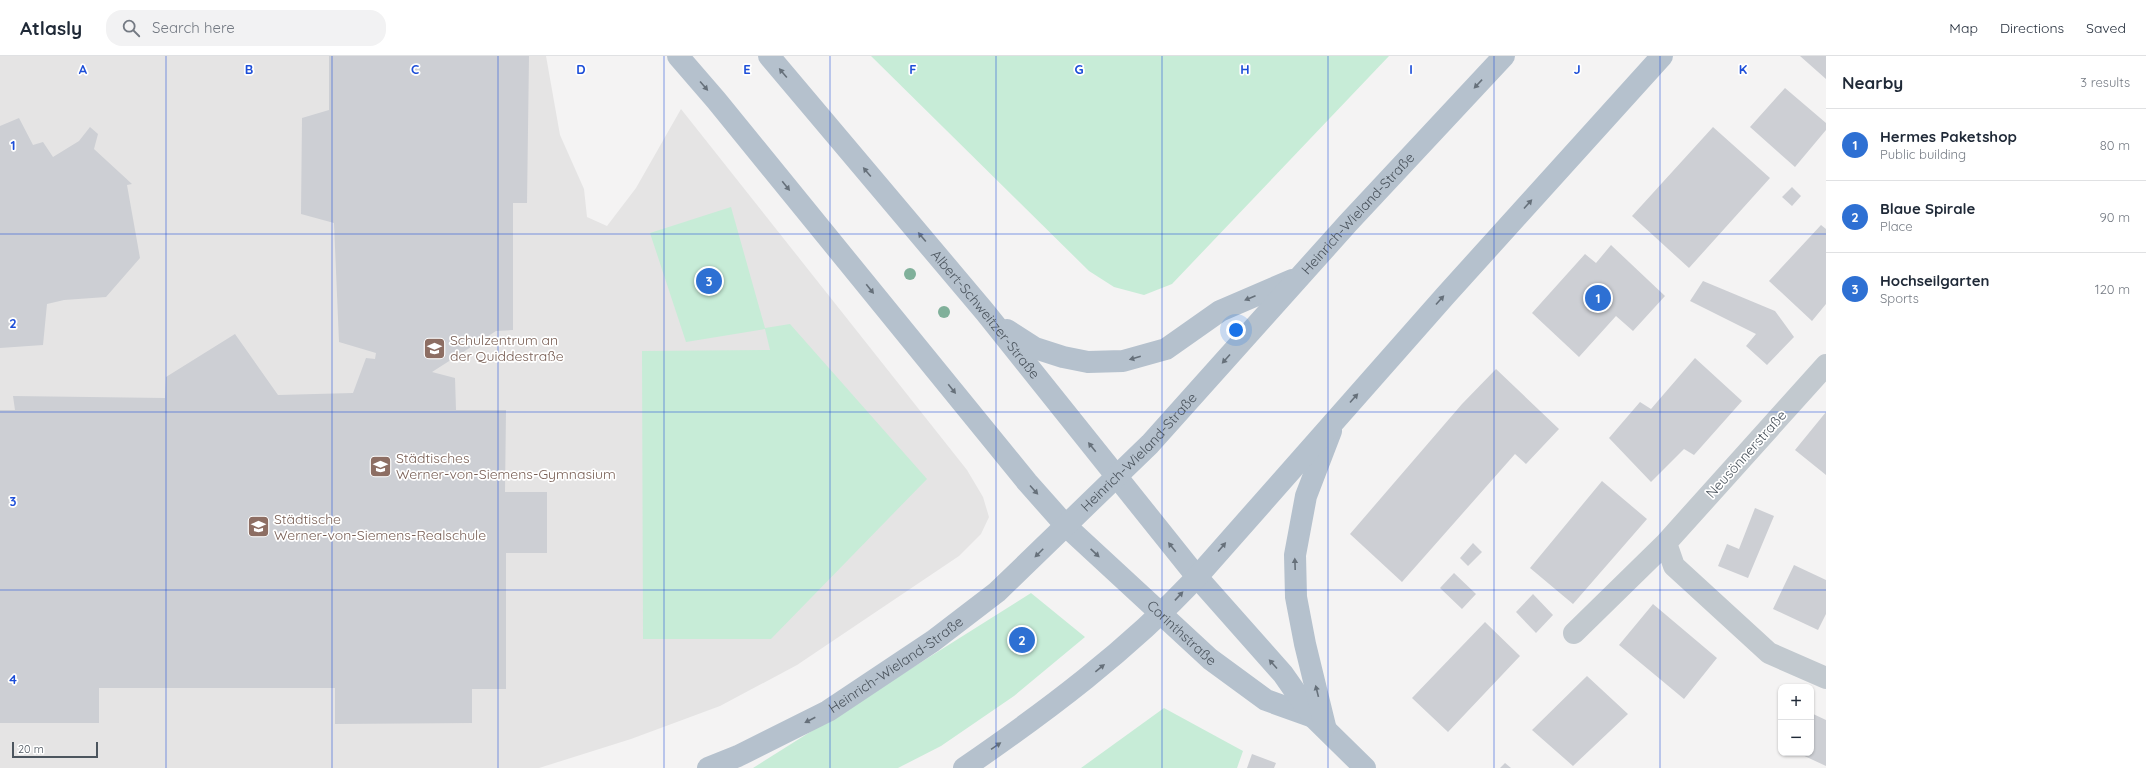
<!DOCTYPE html>
<html lang="en">
<head>
<meta charset="utf-8">
<style>
  :root { --surface:#fff; --page:#f2f2f3; --text:#1f2937; --muted:#747a83; --line:#e0e1e3; --accent:#2e70d3 }
  body { margin:0; font-family:Quicksand,sans-serif; background:var(--page); color:var(--text) }
  .controls { position:absolute; right:12px; bottom:12px; display:grid; overflow:hidden; border-radius:8px; box-shadow:0 1px 3px #0004 }
  .controls button { width:36px; height:36px; display:grid; place-items:center; padding:0; border:0; border-bottom:1px solid var(--line); background:var(--surface); color:var(--text); font:20px sans-serif }
  .scale { position:absolute; left:12px; bottom:10px; width:86px; box-sizing:border-box; padding-left:4px; border:2px solid #4c555e; border-top:0; font-size:11px; line-height:14px; white-space:nowrap; color:#4c555e; -webkit-text-stroke:3px #fff; paint-order:stroke }
  .you { position:absolute; left:1236px; top:274px; width:14px; height:14px; margin:-10px; border:3px solid #fff; border-radius:50%; background:#1a73e8; box-shadow:0 0 0 6px #1a73e833 }
  .badge { display:grid; place-items:center; width:26px; height:26px; border-radius:50%; background:var(--accent); color:#fff; font-size:13px; font-weight:700 }
  .pin { position:absolute; translate:-50% -50%; border:2px solid #fff; box-shadow:0 1px 4px #0006 }
  .list { margin:0; padding:0; list-style:none }
  h2 { display:flex; justify-content:space-between; align-items:center; height:52px; margin:0; padding:0 16px; font-size:17px }
  h2 small { font-size:13px; font-weight:400; color:var(--muted) }
  .list li { display:grid; grid-template-columns:26px 1fr auto; gap:12px; align-items:center; box-sizing:border-box; height:72px; padding:0 16px; border-top:1px solid var(--line) }
  .list b { display:block; font-size:15px; white-space:nowrap }
  .list p { margin:0; font-size:13px; white-space:nowrap; color:var(--muted) }
  .list em { font-size:13px; font-style:normal; color:var(--muted) }
  .icon { flex:none; width:22px; height:22px; fill:none; stroke:currentColor; stroke-width:2; stroke-linecap:round; stroke-linejoin:round }
  .map { position:relative; flex:none; width:1826px; height:712px; overflow:hidden }
  header { display:flex; align-items:center; gap:24px; box-sizing:border-box; height:56px; padding:0 20px; background:var(--surface); border-bottom:1px solid var(--line) }
  header strong { font-size:19px }
  nav { display:flex; gap:22px; margin-inline-start:auto; font-size:14px }
  .search { width:280px; height:36px; background:var(--page); display:flex; align-items:center; gap:10px; box-sizing:border-box; padding:0 14px; border-radius:16px; color:var(--muted); font-size:15px }
  main { display:flex }
  aside { flex:1; background:var(--surface) }
  .map>svg:first-child { display:block }
  .education { fill:#e5e4e4 }
  .green { fill:#c7ecd7 }
  .building { fill:#cdcfd4 }
  .lines { fill:none; stroke-linecap:round; stroke-linejoin:round }
  .minor { stroke:#c2c9cf; stroke-width:22 }
  .major { stroke:#b5c1cd; stroke-width:22 }
  .tree { fill:#80b09a }
  .oneway { fill:#66707a }
  .grid { fill:none; stroke:#1d4ed8; stroke-width:1; stroke-opacity:0.55 }
  .labels { text-anchor:middle; dominant-baseline:central; stroke-width:3.5; stroke-linejoin:round; paint-order:stroke }
  .street-label { font-size:14px; fill:#4c555e; stroke:#fff }
  .education-label { font-size:14px; fill:#785e54; stroke:#fff; text-anchor:start }
  .grid-label { font-size:13px; text-anchor:middle; font-weight:bold; fill:#1d4ed8; stroke:#fff; stroke-width:3.5; stroke-linejoin:round; paint-order:stroke }
</style>
</head>
<body>
<header>
<strong>Atlasly</strong>
<div class="search"><svg class="icon" aria-label="search" viewBox="0 0 24 24"><circle cx="10" cy="10" r="6"/><path d="M15 15l6 6"/></svg>Search here</div>
<nav><a>Map</a><a>Directions</a><a>Saved</a></nav>
</header>
<main>
<div class="map">
<svg width="1826" height="712" viewBox="0 0 1826 712">
  <rect width="100%" height="100%" fill="#f4f3f3"/>
  <path class="education" d="M0 0H546L560 79 584 133 587 161 607 170 636 132 681 53 967 414 983 441 989 461 981 478 959 500 797 609 720 650 631 683 539 712H0Z"/>
  <path class="green" d="M871 0H1389L1172 228 1144 239 1114 231 1089 215Z
    M731 151 765 272 790 268 927 423 771 583H643L642 295 770 294 765 273 686 286 650 177Z
    M1031 537 1085 581 1014 640 941 690 898 712H753Z
    M1164 652 1243 695 1237 712H1081Z"/>
  <path class="building" d="M329 0H529L527 147H513V274L496 275 432 316 455 322 456 354H506L505 436H547V497H506V633H472V667L335 668V632H99V667H0V354H15L13 340 165 342 166 321 235 278 278 339 353 337 366 302 375 303 376 297 339 286 334 167 301 158 302 62 329 54Z
    M1800 0H1826V23Z
    M1785 32 1826 67V74L1795 111 1750 71Z
    M19 62 33 89 43 86 53 101 79 85 90 71 98 78 94 93 132 128 127 129 140 202 106 241 64 244 47 248 43 289 0 292V70Z
    M1713 71 1770 122 1689 212 1632 160Z
    M1792 131 1801 140 1792 150 1782 141Z
    M1821 169 1826 173V248L1812 265 1769 225Z
    M1611 189 1665 240 1633 275 1616 260 1579 301 1532 257 1585 198 1596 207Z
    M1703 225 1775 255 1794 281 1767 309 1746 290 1756 278 1690 245Z
    M1695 302 1742 345 1694 399 1684 393 1651 426 1609 382 1640 346 1651 353Z
    M1496 313 1559 373 1526 408 1515 398 1402 526 1350 478 1462 348Z
    M1826 356V419L1795 394Z
    M1602 425 1647 463 1573 548 1530 512Z
    M1755 452 1774 460 1748 522 1718 510 1727 488 1739 493Z
    M1473 487 1482 496 1468 510 1460 502Z
    M1794 509 1826 524V558L1818 574 1773 553Z
    M1454 517 1476 538 1462 553 1440 532Z
    M1533 538 1553 559 1536 577 1516 556Z
    M1653 548 1717 602 1684 643 1619 589Z
    M1485 566 1520 600 1448 676 1412 642Z
    M1587 620 1628 658 1573 710 1532 674Z
    M1811 657 1826 664V710L1798 697H1811Z
    M1252 698 1276 707 1274 712H1247Z
    M1505 707 1511 712H1500Z"/>
  <g class="lines">
    <path class="minor" d="M1826 309 1666 487 1674 510 1769 597 1826 622
      M1574 577 1666 487"/>
    <g class="major">
      <path id="s1" d="M678 0 716 44 1027 426 1066 470 1210 603 1266 644 1313 661"/>
      <path id="s2" d="M769 0 985 256 1197 521 1283 618 1313 661 1365 712"/>
      <path d="M1007 274 1035 292 1063 301 1088 306 1123 305 1166 293 1220 255 1292 224"/>
      <path d="M1325 670 1305 588 1296 541 1295 499 1306 440 1331 375"/>
      <path id="s3" d="M708 712 738 700 828 655 933 585 997 536 1150 388 1348 167 1504 0"/>
      <path d="M964 712C1047 655 1127 595 1197 521L1445 240 1662 0"/>
    </g>
  </g>
  <g class="tree">
    <circle cx="910" cy="218" r="6"/>
    <circle cx="944" cy="256" r="6"/>
  </g>
  <defs><path id="oneway-solid" d="M-6-.8H1V-3.2L6.5 0L1 3.2V.8H-6Z"/></defs>
  <g class="oneway">
    <use href="#oneway-solid" transform="translate(783 17) rotate(-130)"/>
    <use href="#oneway-solid" transform="translate(1478 28) rotate(133)"/>
    <use href="#oneway-solid" transform="translate(704 30) rotate(49)"/>
    <use href="#oneway-solid" transform="translate(867 116) rotate(-130)"/>
    <use href="#oneway-solid" transform="translate(786 130) rotate(51)"/>
    <use href="#oneway-solid" transform="translate(1528 148) rotate(-48)"/>
    <use href="#oneway-solid" transform="translate(922 181) rotate(-130)"/>
    <use href="#oneway-solid" transform="translate(870 233) rotate(51)"/>
    <use href="#oneway-solid" transform="translate(1250 242) rotate(157)"/>
    <use href="#oneway-solid" transform="translate(1440 244) rotate(-48)"/>
    <use href="#oneway-solid" transform="translate(1135 302) rotate(164)"/>
    <use href="#oneway-solid" transform="translate(1226 303) rotate(132)"/>
    <use href="#oneway-solid" transform="translate(952 333) rotate(51)"/>
    <use href="#oneway-solid" transform="translate(1354 342) rotate(-48)"/>
    <use href="#oneway-solid" transform="translate(1092 391) rotate(-129)"/>
    <use href="#oneway-solid" transform="translate(1034 434) rotate(48)"/>
    <use href="#oneway-solid" transform="translate(1172 491) rotate(-129)"/>
    <use href="#oneway-solid" transform="translate(1222 491) rotate(-50)"/>
    <use href="#oneway-solid" transform="translate(1039 497) rotate(135)"/>
    <use href="#oneway-solid" transform="translate(1095 497) rotate(43)"/>
    <use href="#oneway-solid" transform="translate(1295 508) rotate(-92)"/>
    <use href="#oneway-solid" transform="translate(1179 540) rotate(-47)"/>
    <use href="#oneway-solid" transform="translate(1273 608) rotate(-132)"/>
    <use href="#oneway-solid" transform="translate(1100 612) rotate(-39)"/>
    <use href="#oneway-solid" transform="translate(1317 635) rotate(-104)"/>
    <use href="#oneway-solid" transform="translate(810 664) rotate(153)"/>
    <use href="#oneway-solid" transform="translate(996 690) rotate(-34)"/>
  </g>
  <path class="grid" d="M166 0V712M332 0V712M498 0V712M664 0V712M830 0V712M996 0V712M1162 0V712M1328 0V712M1494 0V712M1660 0V712M0 178H1826M0 356H1826M0 534H1826"/>
  <defs>
    <symbol id="school-square" viewBox="-11 -11 22 22"><rect x="-9" y="-9" width="18" height="18" rx="4" fill="#8d6e63" stroke="#fff"/><path d="M0-5L7-2L0 1L-7-2ZM-4 1L0 2.5L4 1V4Q0 6-4 4Z" fill="#fff"/></symbol>
  </defs>
  <g fill-rule="evenodd">
    <use href="#school-square" x="422" y="280" width="25" height="25"/>
    <use href="#school-square" x="368" y="398" width="25" height="25"/>
    <use href="#school-square" x="246" y="458" width="25" height="25"/>
  </g>
  <g class="labels">
    <g class="street-label">
      <text stroke="none"><textPath href="#s3" startOffset="863">Heinrich-Wieland-Straße</textPath></text>
      <text stroke="none"><textPath href="#s2" startOffset="337">Albert-Schweitzer-Straße</textPath></text>
      <text stroke="none"><textPath href="#s3" startOffset="539">Heinrich-Wieland-Straße</textPath></text>
      <text transform="translate(1746 398) rotate(-48)">Neusönnerstraße</text>
      <text stroke="none"><textPath href="#s1" startOffset="767">Corinthstraße</textPath></text>
      <text stroke="none"><textPath href="#s3" startOffset="215">Heinrich-Wieland-Straße</textPath></text>
    </g>
    <g class="education-label">
      <text x="450" y="284">Schulzentrum an<tspan x="450" dy="16">der Quiddestraße</tspan></text>
      <text x="396" y="402">Städtisches<tspan x="396" dy="16">Werner-von-Siemens-Gymnasium</tspan></text>
      <text x="274" y="463">Städtische<tspan x="274" dy="16">Werner-von-Siemens-Realschule</tspan></text>
    </g>
  </g>
  <g class="grid-label">
    <text x="83" y="18">A</text>
    <text x="249" y="18">B</text>
    <text x="415" y="18">C</text>
    <text x="581" y="18">D</text>
    <text x="747" y="18">E</text>
    <text x="913" y="18">F</text>
    <text x="1079" y="18">G</text>
    <text x="1245" y="18">H</text>
    <text x="1411" y="18">I</text>
    <text x="1577" y="18">J</text>
    <text x="1743" y="18">K</text>
    <text x="13" y="94">1</text>
    <text x="13" y="272">2</text>
    <text x="13" y="450">3</text>
    <text x="13" y="628">4</text>
  </g>
</svg>
<div class="controls">
<button>+</button>
<button>−</button>
</div>
<div class="scale">20 m</div>
<div class="you"></div>
<div class="pin badge" style="left:1598px;top:242px">1</div>
<div class="pin badge" style="left:1022px;top:584px">2</div>
<div class="pin badge" style="left:709px;top:225px">3</div>
</div>
<aside>
<h2>Nearby<small>3 results</small></h2>
<ul class="list">
<li><span class="badge">1</span><div><b>Hermes Paketshop</b><p>Public building</p></div><em>80 m</em></li>
<li><span class="badge">2</span><div><b>Blaue Spirale</b><p>Place</p></div><em>90 m</em></li>
<li><span class="badge">3</span><div><b>Hochseilgarten</b><p>Sports</p></div><em>120 m</em></li>
</ul>
</aside>
</main>
</body>
</html>
